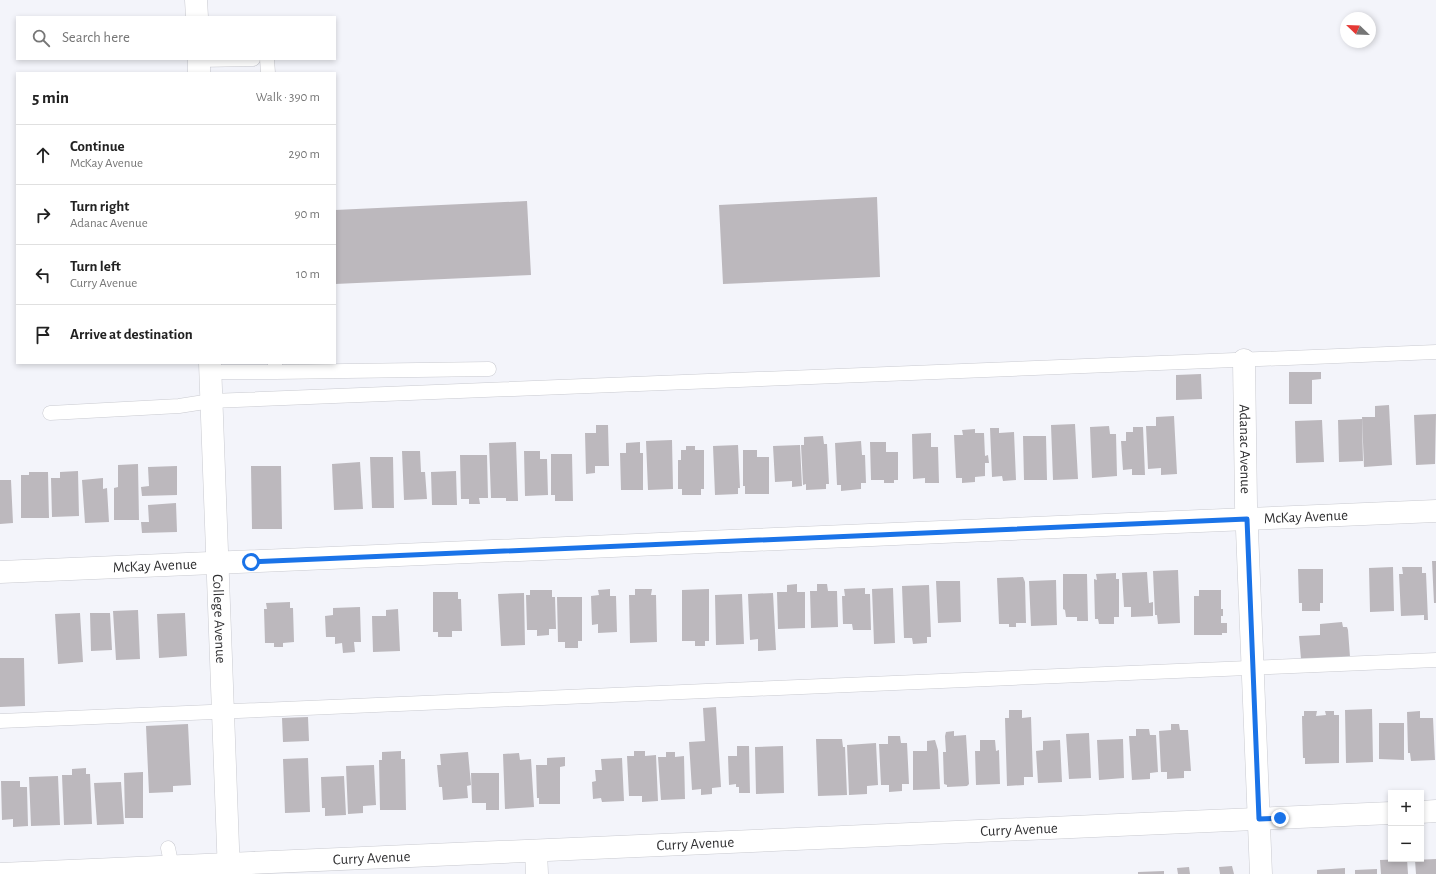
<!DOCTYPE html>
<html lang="en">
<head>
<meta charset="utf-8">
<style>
  :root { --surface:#fff; --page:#f2f2f2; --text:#222; --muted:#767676; --line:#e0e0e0 }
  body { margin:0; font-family:"Alegreya Sans",sans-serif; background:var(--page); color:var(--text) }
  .controls { position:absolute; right:12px; bottom:12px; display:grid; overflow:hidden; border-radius:0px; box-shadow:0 2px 6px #0003 }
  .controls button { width:36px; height:36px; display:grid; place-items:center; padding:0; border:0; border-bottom:1px solid var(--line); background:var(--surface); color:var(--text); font:20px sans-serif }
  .compass { position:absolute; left:1340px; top:12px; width:36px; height:36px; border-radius:50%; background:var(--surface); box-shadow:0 2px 6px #0003; rotate:293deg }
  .stop { position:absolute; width:12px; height:12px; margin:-9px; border:3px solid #1a73e8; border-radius:50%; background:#fff }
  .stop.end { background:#1a73e8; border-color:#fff; box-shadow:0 1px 4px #0008 }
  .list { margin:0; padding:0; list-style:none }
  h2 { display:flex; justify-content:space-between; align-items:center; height:52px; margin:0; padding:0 16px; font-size:17px }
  h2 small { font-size:13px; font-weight:400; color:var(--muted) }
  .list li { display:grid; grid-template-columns:26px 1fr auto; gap:12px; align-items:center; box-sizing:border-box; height:60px; padding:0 16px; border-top:1px solid var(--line) }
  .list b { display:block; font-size:15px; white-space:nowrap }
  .list p { margin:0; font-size:13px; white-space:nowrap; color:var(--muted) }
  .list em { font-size:13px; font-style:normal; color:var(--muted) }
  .icon { flex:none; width:22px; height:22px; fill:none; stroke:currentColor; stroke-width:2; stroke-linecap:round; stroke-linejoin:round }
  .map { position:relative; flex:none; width:1436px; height:874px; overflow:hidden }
  .search { position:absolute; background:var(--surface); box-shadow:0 2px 6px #0003; left:16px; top:16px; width:320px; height:44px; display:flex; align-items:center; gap:10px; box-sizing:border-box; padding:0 14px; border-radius:0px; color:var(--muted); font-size:15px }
  .panel { position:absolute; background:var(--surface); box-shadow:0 2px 6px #0003; left:16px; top:72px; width:320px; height:292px; border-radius:0px }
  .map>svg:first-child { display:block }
  .building { fill:#bcb8bd }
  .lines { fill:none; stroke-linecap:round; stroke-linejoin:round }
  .service-casing { stroke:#c9cad0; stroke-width:15 }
  .minor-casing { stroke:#c9cad0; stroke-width:23 }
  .tertiary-casing { stroke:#c9cad0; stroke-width:23 }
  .service { stroke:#fff; stroke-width:14 }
  .minor { stroke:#fff; stroke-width:22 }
  .tertiary { stroke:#fff; stroke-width:22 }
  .route { stroke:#1a73e8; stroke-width:5 }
  .labels { text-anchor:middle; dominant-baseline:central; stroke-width:4; stroke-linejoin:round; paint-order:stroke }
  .street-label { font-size:15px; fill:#303032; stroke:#fff }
</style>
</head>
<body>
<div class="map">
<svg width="1436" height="874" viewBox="0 0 1436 874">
  <rect width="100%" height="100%" fill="#f3f4fa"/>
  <path class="building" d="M877 197 880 277 723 284 719 205Z
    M527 201 531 275 335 284V210Z
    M1289 372H1321V379L1312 380V404H1289Z
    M1201 374 1202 399 1176 400V375Z
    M1389 405 1392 465 1364 467 1362 417H1375V406Z
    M1436 414 1435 464 1416 465 1414 415Z
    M1174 416 1177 474 1161 475V468L1148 469 1146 426H1156V417Z
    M1362 419 1363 461 1339 462 1338 420Z
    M1322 420 1324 462 1296 463 1295 421Z
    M1075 424 1078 479 1053 480 1051 425Z
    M596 425H608L609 466H595V473L586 474 585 433H596Z
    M1109 426 1110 434H1116L1117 476 1092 478 1090 427Z
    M1133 427H1143L1145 475H1132V469L1123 470 1121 441H1126V432H1133Z
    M990 428H999V433L1014 432 1016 480 1003 481 1002 476 992 477Z
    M975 429V433H984L985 456 988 455 989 463H985V476L975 477V482L962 483V478H956L954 435H963L962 430Z
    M931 433V447H938L939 483H925V478L913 479 912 434Z
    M823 436 824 444H827L829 484H826V489L806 490V484L803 485 801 445H804V437Z
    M1023 436H1046L1047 480H1024Z
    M672 440 673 489 648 490 646 441Z
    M861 441 862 455H865L866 483H861V489L841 491V485H837L835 443Z
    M516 442 518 501H506V498H491L489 443Z
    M640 442V453H643V490H621L620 453H626V443Z
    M870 442H886V452H898V480H894V483H884V480H871Z
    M738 445 740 488H738V494L715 495 713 446Z
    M800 445 802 486 792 487V481L775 482 773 446Z
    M686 446H695V450H704V489H701V495H682V489H678V460H681V450H686Z
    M743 450H757V457H769V494H745V486H743Z
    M402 451H420L421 472H425L427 499 404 500Z
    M524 451H540V459H547L548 495 525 496Z
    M551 454H572L573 501H555V495H551Z
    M460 455H487L488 498H479L480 504H469V499H461Z
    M370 457H393L394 508H372Z
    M360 462 363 509 334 510 332 464Z
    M138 464 139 520H114V488L118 487V465Z
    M177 466V495L142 496 141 487 149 486 148 467Z
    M251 466H281L282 529H252Z
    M78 471 79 516 52 517 51 478H60V472Z
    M456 471 457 505H432L431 472Z
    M29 472H48L49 518H21V475H29Z
    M103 478V489L107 488 109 522 85 523 82 480Z
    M0 480H11L13 523 0 524Z
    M176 503 177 532 142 533 141 522H149L148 505Z
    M1432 561H1436V603H1434Z
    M1393 567 1394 611 1370 612 1369 568Z
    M1402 567H1422V573H1426L1428 620H1424V615L1401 616 1399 574H1403Z
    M1298 569H1323V603H1320V611H1302V603H1299Z
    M1178 570 1180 623 1158 624 1157 615H1155L1153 571Z
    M1147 572 1149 603 1153 602V616L1131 617V607H1124L1122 573Z
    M1116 573V579H1119V617H1114V624H1099L1098 619H1095L1094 579 1097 580 1096 574Z
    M1063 574H1087L1088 621H1077V617H1066L1065 610 1063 609Z
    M1023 577 1025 582 1026 623H1016V627H1009V624H999L997 578Z
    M1056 580 1057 625 1031 626 1029 581Z
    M936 581H960L961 622 938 623Z
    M797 584V592H805V628L778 629 777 592H787V585Z
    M817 584H827L828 591H837L838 627 811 628 810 591H817Z
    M929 585 931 637H927V643L913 644 912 638H904L902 586Z
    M865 588V594H870L871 630H853L852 624H843L842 596H845L844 589Z
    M893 588 895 643 874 644 872 589Z
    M610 589V596H616L617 632 598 633V624L592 625 591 596 599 595 598 590Z
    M635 589H652L651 595H656L657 642 630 643 629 595H635Z
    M709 589V641H705V646H695V641H682V590Z
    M530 590H552V597H555L556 629H549V635L537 636V630H527L526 595H530Z
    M1199 590H1221V609H1223V616H1221V623H1227V633H1222V635H1194V596H1199Z
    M433 592H458V599H461L462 631H452V637H438V632H433Z
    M524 593 525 645 501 646 498 594Z
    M773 593 776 650 758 651V639L750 640 748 594Z
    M742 594 744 644 716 645 715 595Z
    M557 597H582V641H578V648H565V642H558Z
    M290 602V608H293L294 642 283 643V647H274V643H265L264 609H267L266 603Z
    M360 607 361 642H354L355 652 343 653 342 643 335 644V637H326L325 616 333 615V608Z
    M398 609 400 651 373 652 372 616H386V610Z
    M138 610 140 659 116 660 113 611Z
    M80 613 83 662 58 664 55 614Z
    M90 613H110L112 650 91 651Z
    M185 613 187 656 159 658 157 614Z
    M1342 622 1343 627H1347L1348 630 1350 657 1301 659 1299 636 1320 635V624Z
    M0 658H24L25 706 0 707Z
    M716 707 721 787 712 788V794L701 795V789L692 790 689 742 705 741 703 708Z
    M1372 709 1373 762 1346 763 1345 710Z
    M1009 710H1022V718L1031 717 1033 777H1024V785L1007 786 1005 718H1009Z
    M1304 711H1317L1316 716 1326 715 1325 711H1334V715H1339V763L1305 764V758H1303L1302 716H1304Z
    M1420 711V718H1433L1435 760 1411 761 1410 753H1408L1407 712Z
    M308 717 309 741 283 742 282 718Z
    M1379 723H1404V760L1379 759Z
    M188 724 191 785 173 786V792L149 793 146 726Z
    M1171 724H1179L1180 730H1188L1191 771H1184V778L1167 779V772H1161L1159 731 1171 730Z
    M1136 729H1149L1150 735H1156L1158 772 1150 773V779L1132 780 1129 736H1136Z
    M954 731V736L966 735 969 784 967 786 947 787V785L944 784 943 752H946L945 736 946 732Z
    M1089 733 1091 778 1069 779 1066 734Z
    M888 736H900L901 743H907L909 784H902V791L889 792V785H881L879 744H888Z
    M816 739H842L843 747H845L847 795 818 796Z
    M1123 739 1124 778 1099 780 1097 740Z
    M935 740 938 750 940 789 913 790V751H927V741Z
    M980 740H995L996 751 999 750 1000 784 976 785 975 751H980Z
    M1060 740 1062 782 1038 783 1036 751 1043 750V741Z
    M876 743 878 785 867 786V794L849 795 847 745Z
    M737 746H749L750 793H739V787H736V784L729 785 728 756H737Z
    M783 746 784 793 756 794 755 747Z
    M401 751V759H405L406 810H380L379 760H382V752Z
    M634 751H645V756L656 755 658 801 642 802V796H629L627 756H634Z
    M468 752 471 785 467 786 468 798 443 800 442 787H439L437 765H441L440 754Z
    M666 752H675V757L684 756 685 799 661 800 658 757H666Z
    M519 753 520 760 531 759 534 807 505 809 503 754Z
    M565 757V766L560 767V804H539V798H537L536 765H547V758Z
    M308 758 310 812 285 813 283 759Z
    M622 758 624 801 602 802 601 798 593 799 592 782 596 781 595 770H602L601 759Z
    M374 765 376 805 363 806V813L348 814 346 766Z
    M86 768V774H90L92 824 64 825 62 775H72V769Z
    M143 772V818H125L124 773Z
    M471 773H499V810H486V803H472Z
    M58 776 60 825 31 826 29 777Z
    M344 776 346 815 325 816V808H322L321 777Z
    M1 781H20V787H27L28 826 13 827V819L2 820Z
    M121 782 124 824 97 825 94 783Z
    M1407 859 1408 874H1381L1380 860Z
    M1436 859V874H1416L1415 860Z
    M1232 866 1234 874H1220L1219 867Z
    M1189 867 1190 874H1178L1177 868Z
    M1345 868V874H1317V870Z
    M1377 869V874H1355V870Z
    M1164 871V874H1138V872Z"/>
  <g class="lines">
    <defs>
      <path id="service" d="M267 59 268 73
        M199 60 253 59
        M211 372H275V363
        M275 372 489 369
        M50 413 179 406 211 401 1436 352
        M0 721 1436 660
        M168 848 172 867"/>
      <g id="minor">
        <path id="s1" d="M1244 360 1246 505 1261 874"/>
        <path id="s2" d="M0 572 1436 511"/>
        <path d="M1421 812 1436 811"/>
        <path d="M536 851 537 874"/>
        <path id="s3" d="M0 874 1391 813"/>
      </g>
      <g id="tertiary">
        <path d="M196 0 197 17"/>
        <path d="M199 59V73"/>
        <path id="s4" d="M210 363 229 874"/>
      </g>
    </defs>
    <use href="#service" class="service-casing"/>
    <use href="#minor" class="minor-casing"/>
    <use href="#tertiary" class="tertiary-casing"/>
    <use href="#service" class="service"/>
    <use href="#minor" class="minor"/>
    <use href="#tertiary" class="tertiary"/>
  </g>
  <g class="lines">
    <path class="route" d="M251 562 1247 519 1259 819 1280 818"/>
  </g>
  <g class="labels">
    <g class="street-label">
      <text stroke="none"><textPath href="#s1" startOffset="89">Adanac Avenue</textPath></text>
      <text stroke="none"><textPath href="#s2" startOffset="1307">McKay Avenue</textPath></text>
      <text stroke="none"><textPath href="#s2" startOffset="155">McKay Avenue</textPath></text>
      <text stroke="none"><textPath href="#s4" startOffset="256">College Avenue</textPath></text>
      <text stroke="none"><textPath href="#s3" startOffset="1020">Curry Avenue</textPath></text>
      <text stroke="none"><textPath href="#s3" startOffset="696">Curry Avenue</textPath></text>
      <text stroke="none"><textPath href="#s3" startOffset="372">Curry Avenue</textPath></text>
    </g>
  </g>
</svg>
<div class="controls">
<button>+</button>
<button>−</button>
</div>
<svg class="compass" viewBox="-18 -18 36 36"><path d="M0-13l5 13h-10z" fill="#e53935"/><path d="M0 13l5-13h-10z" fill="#767676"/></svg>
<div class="stop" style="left:251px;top:562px"></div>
<div class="stop end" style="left:1280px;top:818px"></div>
<div class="search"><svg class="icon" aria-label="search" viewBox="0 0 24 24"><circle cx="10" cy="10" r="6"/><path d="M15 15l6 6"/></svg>Search here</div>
<section class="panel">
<h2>5 min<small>Walk · 390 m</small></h2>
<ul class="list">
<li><svg class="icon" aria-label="ahead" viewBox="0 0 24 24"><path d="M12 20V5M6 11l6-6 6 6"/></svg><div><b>Continue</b><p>McKay Avenue</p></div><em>290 m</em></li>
<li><svg class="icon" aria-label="right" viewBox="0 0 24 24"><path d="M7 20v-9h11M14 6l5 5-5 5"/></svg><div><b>Turn right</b><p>Adanac Avenue</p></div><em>90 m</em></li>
<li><svg class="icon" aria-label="left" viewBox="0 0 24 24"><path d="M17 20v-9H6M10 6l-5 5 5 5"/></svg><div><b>Turn left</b><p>Curry Avenue</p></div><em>10 m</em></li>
<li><svg class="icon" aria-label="arrive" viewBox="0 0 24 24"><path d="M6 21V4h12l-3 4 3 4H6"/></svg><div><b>Arrive at destination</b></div></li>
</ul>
</section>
</div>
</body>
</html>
